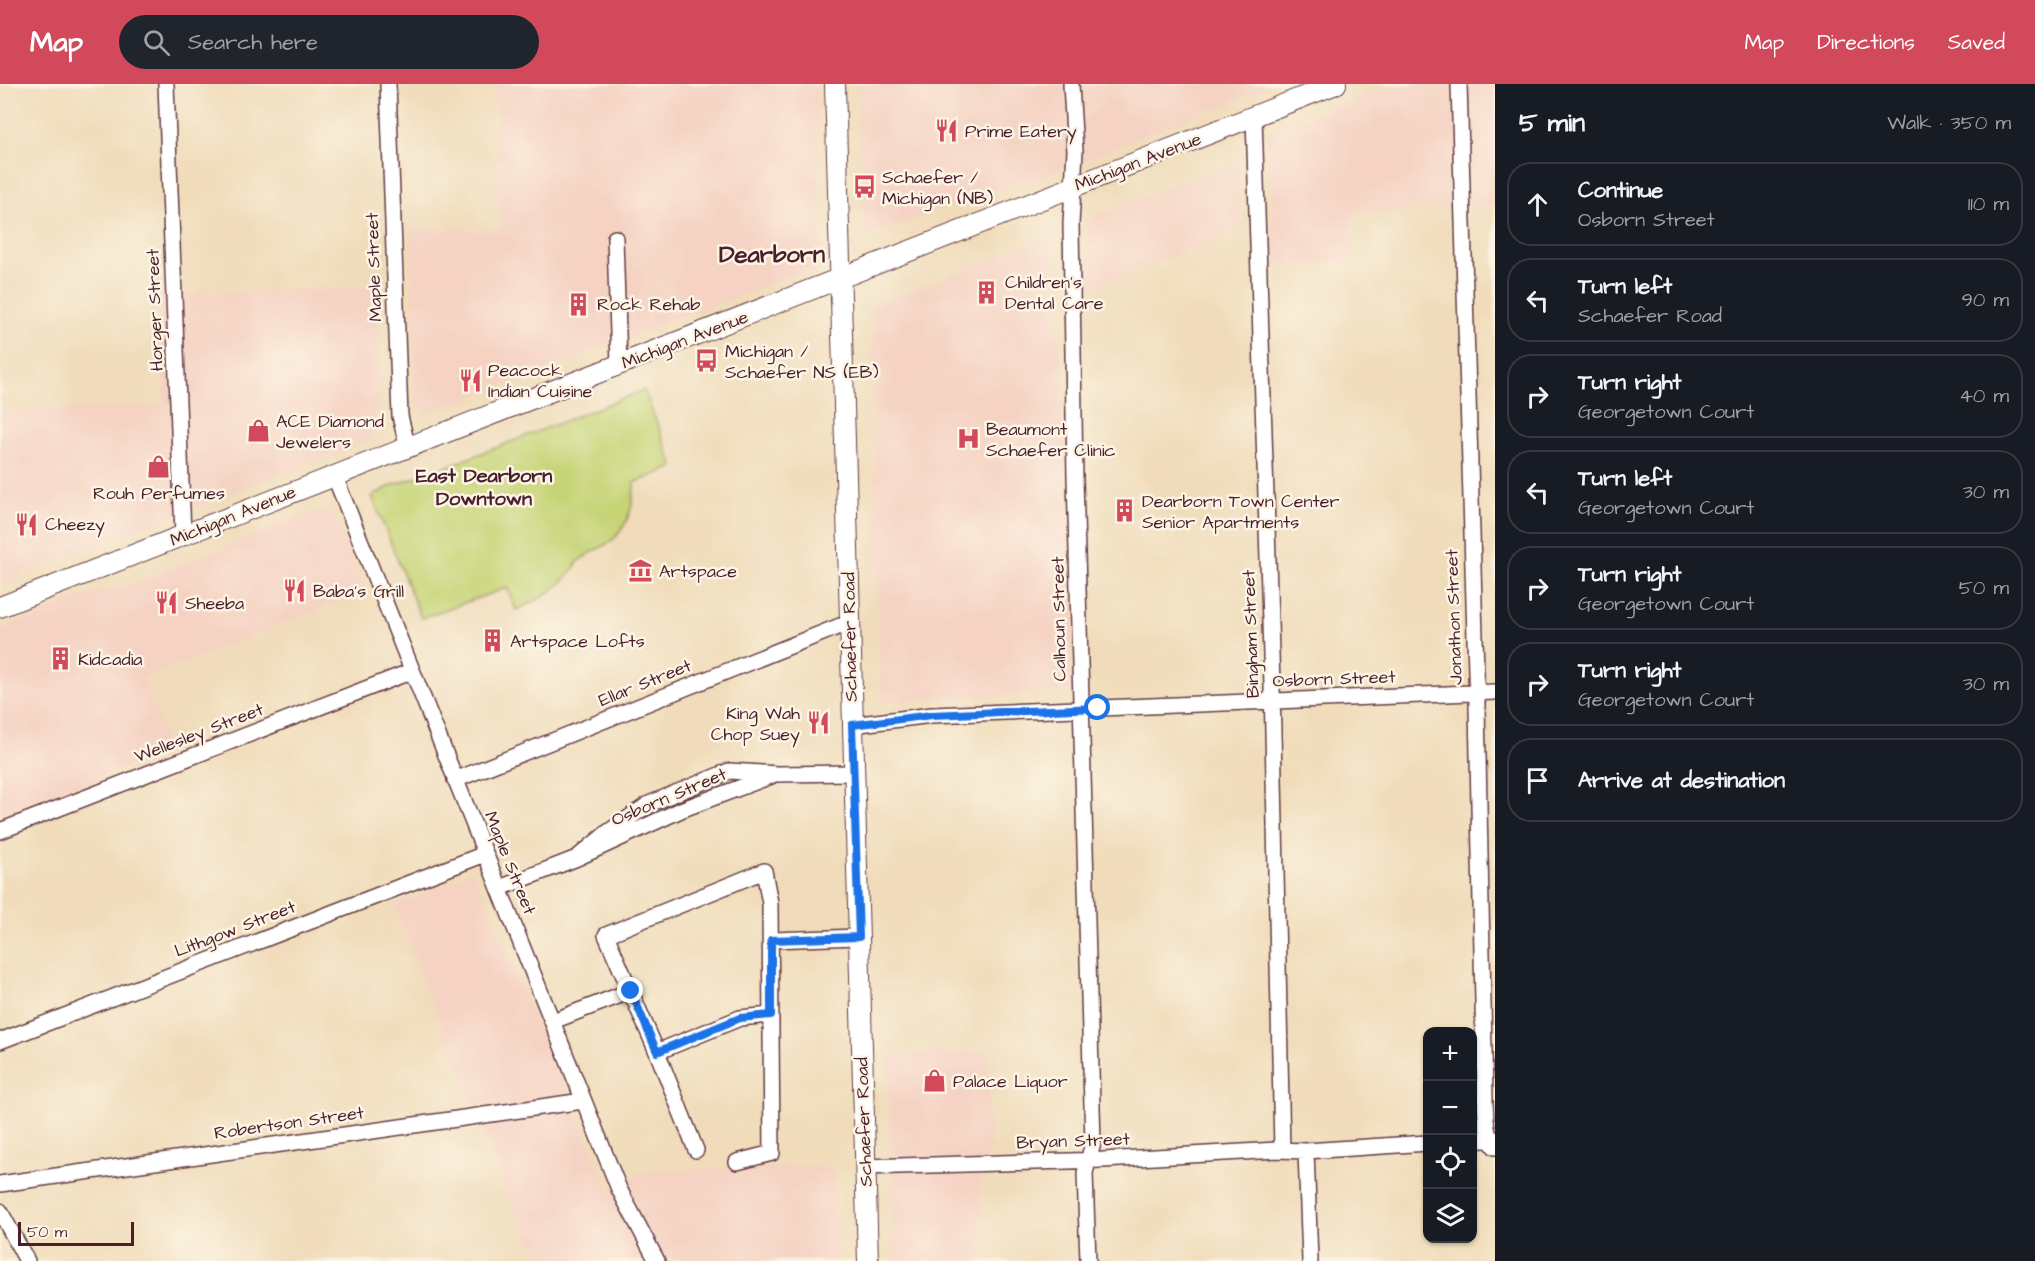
<!DOCTYPE html>
<html lang="en">
<head>
<meta charset="utf-8">
<style>
  :root { --surface:#171b24; --page:#20242c; --text:#f1f3f6; --muted:#9ea1a6; --line:#363941; --accent:#d1495b }
  body { margin:0; font-family:"Architects Daughter",sans-serif; background:var(--page); color:var(--text) }
  .controls { position:absolute; right:18px; bottom:18px; display:grid; overflow:hidden; border-radius:12px; box-shadow:0 2px 4px #0004 }
  .controls button { width:54px; height:54px; display:grid; place-items:center; padding:0; border:0; border-bottom:2px solid var(--line); background:var(--surface); color:var(--text); font:30px sans-serif }
  .scale { position:absolute; left:18px; bottom:15px; width:116px; box-sizing:border-box; padding-left:6px; border:3px solid #4a1f2b; border-top:0; font-size:16px; line-height:21px; white-space:nowrap; color:#4a1f2b; -webkit-text-stroke:4px #fcf5e5; paint-order:stroke }
  .stop { position:absolute; width:18px; height:18px; margin:-14px; border:4px solid #1a73e8; border-radius:50%; background:#fff }
  .stop.end { background:#1a73e8; border-color:#fff; box-shadow:0 2px 6px #0008 }
  .list { margin:0; padding:0; list-style:none }
  h2 { display:flex; justify-content:space-between; align-items:center; height:78px; margin:0; padding:0 24px; font-size:26px }
  h2 small { font-size:20px; font-weight:400; color:var(--muted) }
  .list li { display:grid; grid-template-columns:39px 1fr auto; gap:18px; align-items:center; box-sizing:border-box; height:84px; margin:0 12px 12px; padding:0 12px; border:2px solid var(--line); border-radius:24px }
  .list b { display:block; font-size:22px; white-space:nowrap }
  .list p { margin:0; font-size:20px; white-space:nowrap; color:var(--muted) }
  .list em { font-size:20px; font-style:normal; color:var(--muted) }
  .icon { flex:none; width:33px; height:33px; fill:none; stroke:currentColor; stroke-width:2; stroke-linecap:round; stroke-linejoin:round }
  .map { position:relative; flex:none; width:1495px; height:1177px; overflow:hidden }
  header { display:flex; align-items:center; gap:36px; box-sizing:border-box; height:84px; padding:0 30px; background:var(--accent); color:#fff }
  header strong { font-size:28px }
  nav { display:flex; gap:33px; margin-inline-start:auto; font-size:21px }
  .search { width:420px; height:54px; background:var(--page); display:flex; align-items:center; gap:15px; box-sizing:border-box; padding:0 21px; border-radius:33px; color:var(--muted); font-size:22px }
  main { display:flex }
  aside { flex:1; background:var(--surface) }
  .map>svg:first-child { display:block }
  .built { fill:#f5d2c2 }
  .green { fill:#c6d476; stroke:#887a50; stroke-width:1.5 }
  .lines { fill:none; stroke-linecap:round; stroke-linejoin:round }
  .minor-casing { stroke:#633b40; stroke-width:18 }
  .major-casing { stroke:#633b40; stroke-width:22 }
  .minor { stroke:#fff; stroke-width:15 }
  .major { stroke:#fff; stroke-width:20 }
  .route { stroke:#1a73e8; stroke-width:8 }
  .labels { text-anchor:middle; dominant-baseline:central; stroke-width:5; stroke-linejoin:round; paint-order:stroke }
  .poi-label { font-size:18px; fill:#4a1f2b; stroke:#fcf5e5; text-anchor:start }
  .street-label { font-size:18px; fill:#4a1f2b; stroke:#fcf5e5 }
  .neighbourhood-label { font-size:20px; font-weight:bold; fill:#4a1f2b; stroke:#fcf5e5 }
  .district-label { font-size:24px; font-weight:bold; fill:#4a1f2b; stroke:#fcf5e5 }
</style>
</head>
<body>
<header>
<strong>Map</strong>
<div class="search"><svg class="icon" aria-label="search" viewBox="0 0 24 24"><circle cx="10" cy="10" r="6"/><path d="M15 15l6 6"/></svg>Search here</div>
<nav><a>Map</a><a>Directions</a><a>Saved</a></nav>
</header>
<main>
<div class="map">
<svg width="1495" height="1177" viewBox="0 0 1495 1177">
  <rect width="100%" height="100%" fill="#fcf5e5"/>
  <filter id="ink" filterUnits="userSpaceOnUse"><feTurbulence type="fractalNoise" baseFrequency=".0167" numOctaves="2"/><feDisplacementMap in="SourceGraphic" scale="12" xChannelSelector="R" yChannelSelector="G"/><feConvolveMatrix kernelMatrix="1 2 1 2 8 2 1 2 1" color-interpolation-filters="sRGB"/></filter>
  <filter id="wash" filterUnits="userSpaceOnUse"><feTurbulence type="fractalNoise" baseFrequency=".008" numOctaves="4" result="noise"/><feDisplacementMap in="SourceGraphic" scale="24" xChannelSelector="R" yChannelSelector="G"/><feGaussianBlur stdDeviation="1.35" result="paint"/><feColorMatrix in="noise" values="0 0 0 0 0 0 0 0 0 0 0 0 0 0 0 0 0 1.4 0 .05"/><feComposite in="paint" operator="in"/></filter>
  <g filter="url(#wash)">
    <rect width="100%" height="100%" fill="#f0dcba"/>
    <path class="built" d="M494 0H817L822 173 807 186 429 329 415 318 410 145 499 146Z
      M856 0H1275L1048 90 1006 101 869 152 864 131Z
      M1392 0H1495V122L1352 128 1353 177 1275 181 1267 49Z
      M1239 76 1241 144 1089 205 1087 135Z
      M1052 150 1055 248H1059L1080 607 880 619 872 220 943 195Z
      M378 203 380 344 365 358 0 499V329L164 320 160 211Z
      M328 428 335 434 365 508 143 594 170 666 0 734V544L83 511 133 500 306 430Z
      M472 787 610 1108 642 1087 832 1081 837 1177H544L512 1121 394 821Z
      M987 967 990 1064 980 1093 983 1177H895L887 971Z"/>
    <path class="green" d="M644 306 674 383 634 399C634 420 628 444 610 458 599 465 589 468 578 478 574 483 571 489 567 493 552 509 535 518 516 526L507 504 421 534 372 412 391 402 459 378Z"/>
  </g>
  <g filter="url(#ink)">
    <g class="lines">
      <defs>
        <path id="minor" d="M166 0 183 451
          M388 0 400 332 408 365
          M1071 0 1075 67 1071 140 1075 394 1093 1059 1085 1089 1088 1177
          M1459 0 1477 622 1485 1017C1486 1034 1485 1050 1495 1063
          M1254 33 1272 601 1282 1066
          M615 154 619 281
          M335 393 619 1105 657 1177
          M852 641 932 631 1495 608
          M455 696 850 538
          M0 747 412 587
          M577 774 607 749 649 720 729 687 777 690 853 689
          M500 804 577 774 683 725 771 692
          M771 856 859 853
          M553 937 631 907
          M0 957 485 770
          M657 968 740 934 771 931
          M1472 1057 1495 1055
          M696 1066 657 968 606 851 764 787 770 819 772 1069 737 1078
          M1306 1067 1310 1177
          M865 1083 1103 1076 1277 1066 1306 1067 1428 1059
          M0 1100 583 1017
          M0 1127 27 1177"/>
        <path id="major" d="M835 0 868 1177
          M0 523 1336 0"/>
      </defs>
      <use href="#minor" class="minor-casing"/>
      <use href="#major" class="major-casing"/>
      <use href="#minor" class="minor"/>
      <use href="#major" class="major"/>
    </g>
  </g>
  <g class="lines" filter="url(#ink)">
    <path class="route" d="M631 907 657 968 740 934 771 931V856L859 853 852 641 932 631 1098 624"/>
  </g>
  <defs>
    <symbol id="restaurant-bare" viewBox="-9 -9 18 18"><path d="M-5-6h1v4h1v-4h1v4h1v-4h1v5L-1.5 .5V6h-2V.5L-5-1ZM5-6V6H3V1.5H1.5Q1.5-4 5-6Z" fill="#d1495b" stroke="#fcf5e5" stroke-width="2.5" paint-order="stroke"/></symbol>
    <symbol id="bus-bare" viewBox="-9 -9 18 18"><path d="M-5-6H5V4H4V6H2V4H-2V6H-4V4H-5ZM-3.5-4V0h7V-4ZM-3.5 1.2v1.5H-2V1.2ZM2 1.2v1.5H3.5V1.2Z" fill="#d1495b" stroke="#fcf5e5" stroke-width="2.5" paint-order="stroke"/></symbol>
    <symbol id="building-bare" viewBox="-9 -9 18 18"><path d="M-4-6H4V6H1V3H-1V6H-4ZM-2.5-4.3h1.7v1.8h-1.7ZM.8-4.3h1.7v1.8H.8ZM-2.5-1h1.7V.8h-1.7ZM.8-1h1.7V.8H.8Z" fill="#d1495b" stroke="#fcf5e5" stroke-width="2.5" paint-order="stroke"/></symbol>
    <symbol id="shop-bare" viewBox="-9 -9 18 18"><path d="M-5-2.5h2.3a2.7 3.5 0 0 1 5.4 0H5L5.5 6h-11ZM-1.5-2.5h3a1.5 2.3 0 0 0-3 0Z" fill="#d1495b" stroke="#fcf5e5" stroke-width="2.5" paint-order="stroke"/></symbol>
    <symbol id="hospital-bare" viewBox="-9 -9 18 18"><path d="M-5-5h3v3.5h4V-5h3V5h-3V1.5h-4V5h-3Z" fill="#d1495b" stroke="#fcf5e5" stroke-width="2.5" paint-order="stroke"/></symbol>
    <symbol id="museum-bare" viewBox="-9 -9 18 18"><path d="M0-6L6-3V-2H-6V-3ZM-5-1h2V3h-2ZM-1-1h2V3h-2ZM3-1h2V3H3ZM-6 4H6V6H-6Z" fill="#d1495b" stroke="#fcf5e5" stroke-width="2.5" paint-order="stroke"/></symbol>
  </defs>
  <g fill-rule="evenodd">
    <use href="#restaurant-bare" x="930" y="30" width="33" height="33"/>
    <use href="#bus-bare" x="848" y="86" width="33" height="33"/>
    <use href="#building-bare" x="970" y="192" width="33" height="33"/>
    <use href="#building-bare" x="562" y="204" width="33" height="33"/>
    <use href="#bus-bare" x="690" y="260" width="33" height="33"/>
    <use href="#restaurant-bare" x="454" y="280" width="33" height="33"/>
    <use href="#shop-bare" x="242" y="330" width="33" height="33"/>
    <use href="#hospital-bare" x="952" y="338" width="33" height="33"/>
    <use href="#shop-bare" x="142" y="366" width="33" height="33"/>
    <use href="#building-bare" x="1108" y="410" width="33" height="33"/>
    <use href="#restaurant-bare" x="10" y="424" width="33" height="33"/>
    <use href="#museum-bare" x="624" y="470" width="33" height="33"/>
    <use href="#restaurant-bare" x="278" y="490" width="33" height="33"/>
    <use href="#restaurant-bare" x="150" y="502" width="33" height="33"/>
    <use href="#building-bare" x="476" y="540" width="33" height="33"/>
    <use href="#building-bare" x="44" y="558" width="33" height="33"/>
    <use href="#restaurant-bare" x="802" y="622" width="33" height="33"/>
    <use href="#shop-bare" x="918" y="980" width="33" height="33"/>
  </g>
  <g class="labels">
    <g class="poi-label">
      <text x="965" y="47">Prime Eatery</text>
      <text x="882" y="93">Schaefer /<tspan x="882" dy="21">Michigan (NB)</tspan></text>
      <text x="1005" y="198">Children's<tspan x="1005" dy="21">Dental Care</tspan></text>
      <text x="597" y="220">Rock Rehab</text>
      <text x="725" y="267">Michigan /<tspan x="725" dy="21">Schaefer NS (EB)</tspan></text>
      <text x="488" y="286">Peacock<tspan x="488" dy="21">Indian Cuisine</tspan></text>
      <text x="276" y="337">ACE Diamond<tspan x="276" dy="21">Jewelers</tspan></text>
      <text x="986" y="345">Beaumont<tspan x="986" dy="21">Schaefer Clinic</tspan></text>
      <text x="159" y="409" text-anchor="middle">Rouh Perfumes</text>
      <text x="1142" y="417">Dearborn Town Center<tspan x="1142" dy="21">Senior Apartments</tspan></text>
      <text x="45" y="440">Cheezy</text>
      <text x="659" y="487">Artspace</text>
      <text x="313" y="507">Baba's Grill</text>
      <text x="185" y="519">Sheeba</text>
      <text x="510" y="557">Artspace Lofts</text>
      <text x="78" y="575">Kidcadia</text>
      <text x="800" y="629" text-anchor="end">King Wah<tspan x="800" dy="21">Chop Suey</tspan></text>
      <text x="953" y="997">Palace Liquor</text>
    </g>
    <g class="street-label">
      <text transform="translate(1138 78) rotate(-21)">Michigan Avenue</text>
      <text transform="translate(374 183) rotate(-92)">Maple Street</text>
      <text transform="translate(155 226) rotate(-92)">Horger Street</text>
      <text transform="translate(685 256) rotate(-21)">Michigan Avenue</text>
      <text transform="translate(233 432) rotate(-22)">Michigan Avenue</text>
      <text transform="translate(1454 533) rotate(-92)">Jonathon Street</text>
      <text transform="translate(1059 535) rotate(-91)">Calhoun Street</text>
      <text transform="translate(1251 550) rotate(-92)">Bingham Street</text>
      <text transform="translate(850 553) rotate(-91)">Schaefer Road</text>
      <text transform="translate(1334 595) rotate(-2)">Osborn Street</text>
      <text transform="translate(645 599) rotate(-22)">Ellar Street</text>
      <text transform="translate(199 649) rotate(-21)">Wellesley Street</text>
      <text transform="translate(669 713) rotate(-23)">Osborn Street</text>
      <text transform="translate(510 779) rotate(68)">Maple Street</text>
      <text transform="translate(235 845) rotate(-21)">Lithgow Street</text>
      <text transform="translate(864 1038) rotate(-92)">Schaefer Road</text>
      <text transform="translate(289 1039) rotate(-8)">Robertson Street</text>
      <text transform="translate(1073 1057) rotate(-2)">Bryan Street</text>
    </g>
    <g class="neighbourhood-label">
      <text x="484" y="392">East Dearborn<tspan x="484" dy="23">Downtown</tspan></text>
    </g>
    <g class="district-label">
      <text x="772" y="171">Dearborn</text>
    </g>
  </g>
</svg>
<div class="controls">
<button>+</button>
<button>−</button>
<button><svg class="icon" aria-label="locate" viewBox="0 0 24 24"><circle cx="12" cy="12" r="6"/><path d="M12 2v4M12 18v4M2 12h4M18 12h4"/></svg></button>
<button><svg class="icon" aria-label="layers" viewBox="0 0 24 24"><path d="M12 4l9 5-9 5-9-5zM3 14l9 5 9-5"/></svg></button>
</div>
<div class="scale">50 m</div>
<div class="stop" style="left:1098px;top:624px"></div>
<div class="stop end" style="left:631px;top:907px"></div>
</div>
<aside>
<h2>5 min<small>Walk · 350 m</small></h2>
<ul class="list">
<li><svg class="icon" aria-label="ahead" viewBox="0 0 24 24"><path d="M12 20V5M6 11l6-6 6 6"/></svg><div><b>Continue</b><p>Osborn Street</p></div><em>110 m</em></li>
<li><svg class="icon" aria-label="left" viewBox="0 0 24 24"><path d="M17 20v-9H6M10 6l-5 5 5 5"/></svg><div><b>Turn left</b><p>Schaefer Road</p></div><em>90 m</em></li>
<li><svg class="icon" aria-label="right" viewBox="0 0 24 24"><path d="M7 20v-9h11M14 6l5 5-5 5"/></svg><div><b>Turn right</b><p>Georgetown Court</p></div><em>40 m</em></li>
<li><svg class="icon" aria-label="left" viewBox="0 0 24 24"><path d="M17 20v-9H6M10 6l-5 5 5 5"/></svg><div><b>Turn left</b><p>Georgetown Court</p></div><em>30 m</em></li>
<li><svg class="icon" aria-label="right" viewBox="0 0 24 24"><path d="M7 20v-9h11M14 6l5 5-5 5"/></svg><div><b>Turn right</b><p>Georgetown Court</p></div><em>50 m</em></li>
<li><svg class="icon" aria-label="right" viewBox="0 0 24 24"><path d="M7 20v-9h11M14 6l5 5-5 5"/></svg><div><b>Turn right</b><p>Georgetown Court</p></div><em>30 m</em></li>
<li><svg class="icon" aria-label="arrive" viewBox="0 0 24 24"><path d="M6 21V4h12l-3 4 3 4H6"/></svg><div><b>Arrive at destination</b></div></li>
</ul>
</aside>
</main>
</body>
</html>
